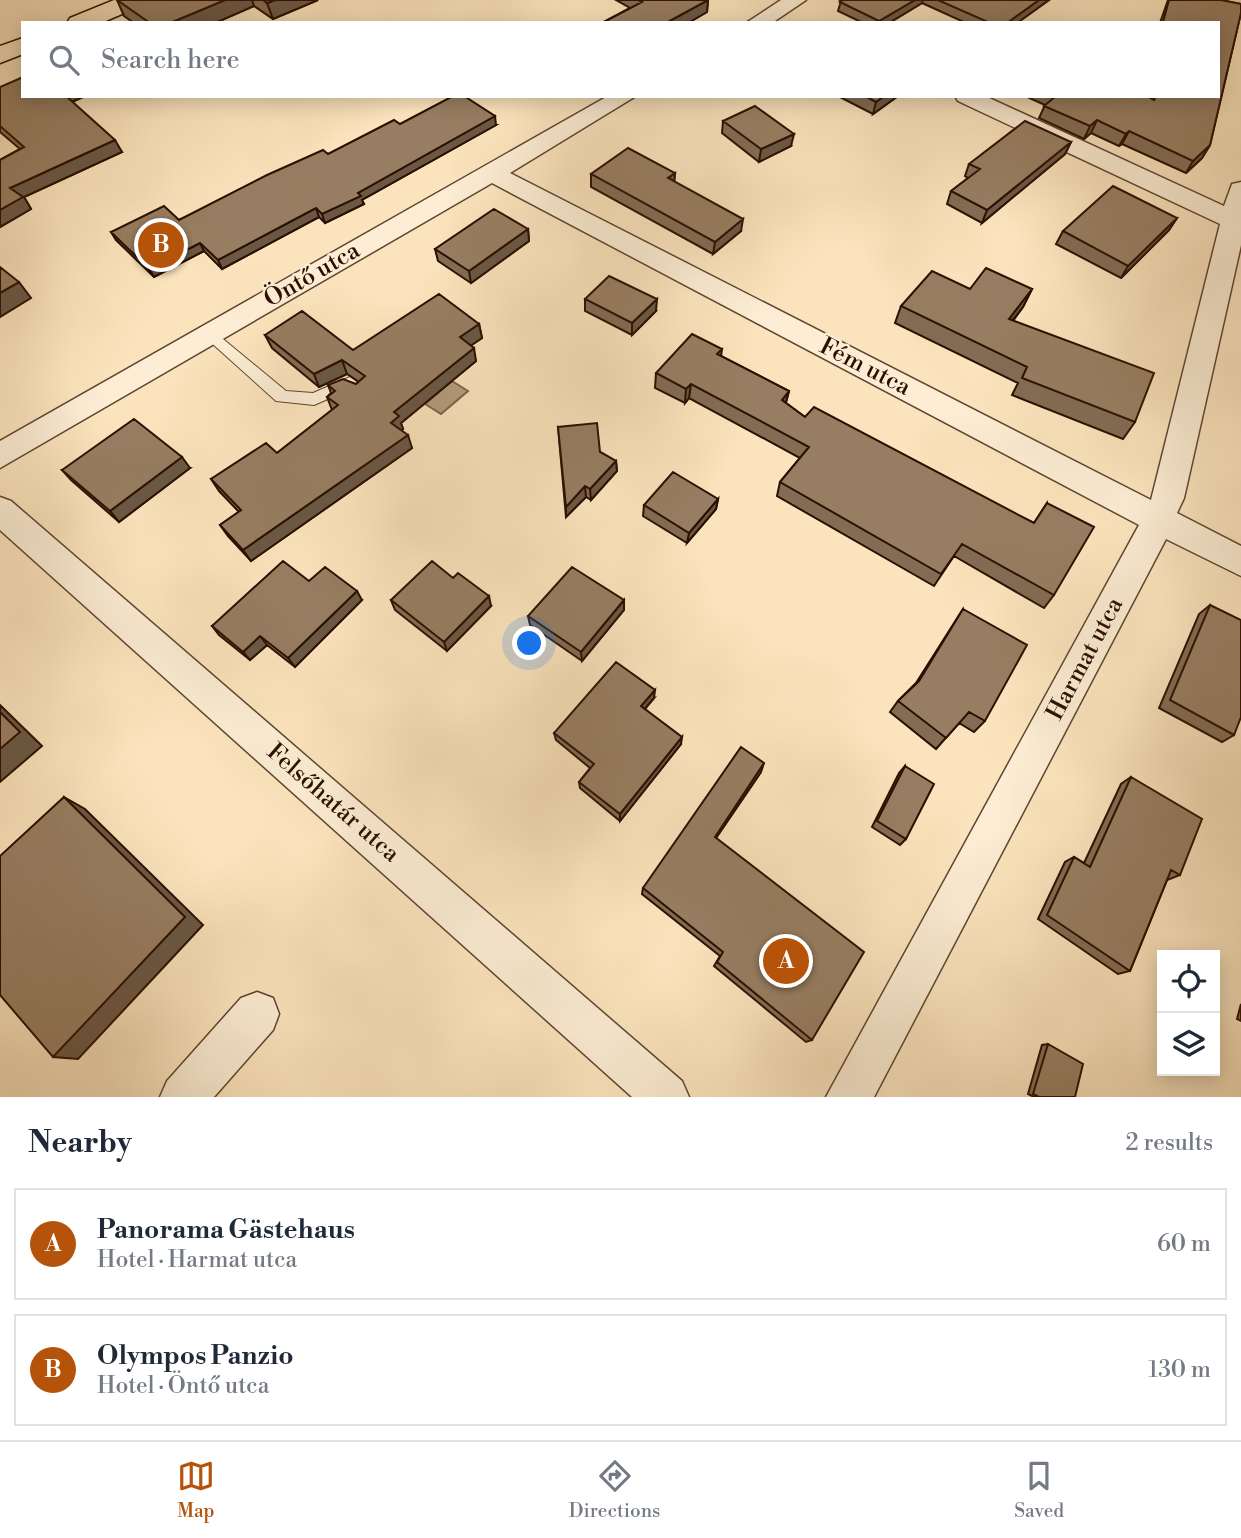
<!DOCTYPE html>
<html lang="en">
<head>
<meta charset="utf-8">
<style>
  :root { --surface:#fff; --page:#f6f6f7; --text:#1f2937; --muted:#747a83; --line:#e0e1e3; --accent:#b45309 }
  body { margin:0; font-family:"Libre Bodoni",serif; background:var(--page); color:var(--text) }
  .controls { position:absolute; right:21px; bottom:21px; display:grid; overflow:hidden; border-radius:0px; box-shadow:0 4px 18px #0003 }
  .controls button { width:63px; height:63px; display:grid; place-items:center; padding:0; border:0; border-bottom:2px solid var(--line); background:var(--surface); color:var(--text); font:35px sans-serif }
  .you { position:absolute; left:530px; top:644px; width:24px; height:24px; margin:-18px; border:5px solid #fff; border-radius:50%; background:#1a73e8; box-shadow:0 0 0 10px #1a73e833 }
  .badge { display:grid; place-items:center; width:46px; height:46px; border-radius:50%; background:var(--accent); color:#fff; font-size:23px; font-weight:700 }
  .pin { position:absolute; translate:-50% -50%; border:4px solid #fff; box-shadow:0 2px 7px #0006 }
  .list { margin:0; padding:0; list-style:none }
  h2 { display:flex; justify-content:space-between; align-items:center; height:91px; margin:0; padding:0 28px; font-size:30px }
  h2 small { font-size:23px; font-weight:400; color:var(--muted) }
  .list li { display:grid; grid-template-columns:46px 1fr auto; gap:21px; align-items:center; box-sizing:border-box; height:112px; margin:0 14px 14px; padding:0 14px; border:2px solid var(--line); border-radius:0px }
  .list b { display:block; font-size:26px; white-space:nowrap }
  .list p { margin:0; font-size:23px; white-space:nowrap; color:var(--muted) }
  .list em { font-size:23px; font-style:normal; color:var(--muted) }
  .icon { flex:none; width:38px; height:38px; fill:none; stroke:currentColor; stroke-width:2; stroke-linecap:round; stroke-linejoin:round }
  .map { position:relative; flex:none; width:1241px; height:1097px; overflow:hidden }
  .search { position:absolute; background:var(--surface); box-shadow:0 4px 18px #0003; left:21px; right:21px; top:21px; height:77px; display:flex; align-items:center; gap:18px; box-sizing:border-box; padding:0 24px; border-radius:0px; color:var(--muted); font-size:26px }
  .sheet { height:343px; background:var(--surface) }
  nav { display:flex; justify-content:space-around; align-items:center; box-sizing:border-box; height:98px; border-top:2px solid var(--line); background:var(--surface); font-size:19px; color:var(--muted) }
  nav a { display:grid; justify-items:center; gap:4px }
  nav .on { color:var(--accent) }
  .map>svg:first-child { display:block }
  .water { fill:#b49c7d; stroke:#7d644b; stroke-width:2 }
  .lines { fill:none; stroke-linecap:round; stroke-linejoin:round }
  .lane-casing { stroke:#5f442f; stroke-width:2 }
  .street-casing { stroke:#5f442f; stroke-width:3 }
  .primary-casing { stroke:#2b0f00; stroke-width:3 }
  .lane { fill:#fcedd4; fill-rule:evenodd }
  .street { fill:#fcedd4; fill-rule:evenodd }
  .primary { fill:#fbe4bd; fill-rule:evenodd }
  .wall { fill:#826c54; stroke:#2b0f00; stroke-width:2 }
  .shaded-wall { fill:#6a5845; stroke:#2b0f00; stroke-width:2 }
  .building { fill:#977e62; stroke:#2b0f00; stroke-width:2 }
  .labels { text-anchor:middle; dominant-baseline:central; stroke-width:5; stroke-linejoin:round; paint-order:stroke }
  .street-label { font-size:24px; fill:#2b0f00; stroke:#fcedd4 }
</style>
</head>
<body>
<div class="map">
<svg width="1241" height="1097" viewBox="0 0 1241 1097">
  <rect width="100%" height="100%" fill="#fbe4bd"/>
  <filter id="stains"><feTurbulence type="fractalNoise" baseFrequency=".00286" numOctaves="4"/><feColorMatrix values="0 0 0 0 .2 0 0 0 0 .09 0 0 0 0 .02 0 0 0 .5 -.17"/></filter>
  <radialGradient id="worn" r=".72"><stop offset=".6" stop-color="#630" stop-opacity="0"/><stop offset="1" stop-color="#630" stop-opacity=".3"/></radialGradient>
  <path class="water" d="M452 381 468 391 441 414 425 404Z"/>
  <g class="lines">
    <defs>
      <path id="lane" d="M211 329 286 391 313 393 350 377 358 383 355 387 314 405 276 401 206 338 204 334Z"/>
      <path id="street" d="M781 0H806L772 23H746Z
        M608 96H636L510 173 1151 500 1220 224 958 101 955 96H985L1224 206 1232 184 1241 182V245L1184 498 1177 513 1241 546V576L1166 539 874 1097H826L1139 525 492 183 0 468V441Z
        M0 497 11 501 682 1081 689 1097H632L0 530Z
        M257 992 273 998 279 1014 273 1030 214 1097H160L167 1081 241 998Z"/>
      <path id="primary" d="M114 0H147L143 5 101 23H67L70 18Z
        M23 38V54L0 63V46Z"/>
    </defs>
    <use href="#lane" class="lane-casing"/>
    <use href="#street" class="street-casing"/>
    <use href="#primary" class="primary-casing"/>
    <use href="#lane" class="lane"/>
    <use href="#street" class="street"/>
    <use href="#primary" class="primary"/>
  </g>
  <path class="wall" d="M117 0H318L273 19 254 6 215 23H134L124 16Z
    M616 0H708L707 12 688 23H602L630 8Z
    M839 0H1049L1017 23H966L922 3 889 23H863L838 11 841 1Z
    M1168 0H1221L1241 4V13L1210 145 1202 158 1186 173 1122 144 1119 146 1091 133 1084 139 1039 118 1045 105 1025 96H1147L1152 99 1153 96H1218V23H1160Z
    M0 87 23 96H85L72 102 122 152 24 197 31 209 0 227V160L20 149 0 132Z
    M838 96H898L873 114Z
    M723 121 791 146 759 162 722 133Z
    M400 124 496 125 362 200 364 204 325 223 319 217 222 269 204 251 154 277 116 240 111 232 179 220Z
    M1071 142 1065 154 982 223 947 204 951 191 968 178 965 176 969 164Z
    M675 173 674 182 741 231 713 254 591 187V174Z
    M1177 218 1169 230 1121 278 1056 244 1063 231Z
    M528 229 529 241 471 283 438 261 435 249Z
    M970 289H1032L1023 307 1013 321 1135 422 1123 439 1012 395 1018 383 895 323 901 306Z
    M585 299 656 311 632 335 585 311Z
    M479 324 482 338 471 345 476 361 401 423 403 429 401 430 412 448 251 561 228 536 220 525 239 512 219 491 211 479 277 453 332 410 327 397 331 393 328 385 356 384 359 382 347 374 319 387 272 348 265 335 353 350Z
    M722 349 721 356 789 391 786 403 805 417 1034 523 1047 503 1054 595 1044 608 954 556 934 586 777 496 780 482 800 458 689 398 685 403 655 388 656 373Z
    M558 427 616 461 617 471 591 500 586 497 566 517Z
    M190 468 119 522 71 480 62 470Z
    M718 499 716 509 687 543 643 516 644 505Z
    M309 581 362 600 295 667 267 645 250 660 219 635 212 626Z
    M391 600 491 606 447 651 395 610Z
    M624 600V610L582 661 530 625 528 616Z
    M1210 605 1234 735 1222 742 1159 708 1199 614Z
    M963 609 985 721 974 732 959 723 936 749 890 712 898 701 916 683Z
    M654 698 645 709 681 744 620 821 580 788 579 782 590 768 556 740 554 733Z
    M905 766 906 839 900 845 872 827 899 773Z
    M761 772 716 838 812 1040 806 1042 714 966 720 956 642 894 643 888Z
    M1131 777 1180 875 1167 880 1130 971 1118 974 1038 919 1065 862 1074 857 1084 863 1121 784Z
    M1241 1004V1021L1237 1019Z
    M1048 1044 1075 1097H1034L1028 1094 1042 1045Z"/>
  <path class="shaded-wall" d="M225 0H252L254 6 215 23H170Z
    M275 0H318L273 19 267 3Z
    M708 0 707 12 688 23H666Z
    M915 0H923L922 3 889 23H879V21Z
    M1039 0H1049L1017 23H1007Z
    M63 96H85L67 104Z
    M884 96H898L873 114 876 102Z
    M495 116 496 125 362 200 364 204 325 223 322 214 358 193Z
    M1097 120 1091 133 1084 139 1090 126Z
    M1129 131 1122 144 1119 146 1126 134Z
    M794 134 791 146 759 162 761 149Z
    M115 140 122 152 24 197 31 209 0 227V210L10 188Z
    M1071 142 1065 154 982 223 987 210Z
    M1210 145 1202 158 1186 173 1193 161Z
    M675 173 674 186 668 178Z
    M316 208 319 217 222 269 218 260Z
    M1177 218 1169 230 1121 278 1128 266Z
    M743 219 741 231 713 254 715 242Z
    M528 229 529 241 471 283 469 271Z
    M200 243 204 251 154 277 149 269Z
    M19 282 31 298 0 317V293Z
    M1032 289 1023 307 1000 336 1009 319Z
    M657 299 656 311 632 335V323Z
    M479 324 482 338 463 351 460 337Z
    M474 348 476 361 401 423 403 429 395 435 391 423 394 412Z
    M342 360 347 374 319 387 314 374Z
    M691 384 689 398 685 403 686 389Z
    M789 391 785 405 782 400Z
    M408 435 412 448 251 561 243 550Z
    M182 457 190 468 119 522 110 511Z
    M616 461 617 471 591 500 590 489Z
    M585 486 586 497 566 517V507Z
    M718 499 716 509 687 543 689 533Z
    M357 591 362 600 295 667 288 658Z
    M489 596 491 606 447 651 444 642Z
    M624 600V610L582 661 581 652Z
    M260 636 267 645 250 660 243 652Z
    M655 690 654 698 640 714 641 706Z
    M0 705 42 746 0 782Z
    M682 737 681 744 620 821V814Z
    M764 763 761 772 712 844 715 837Z
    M64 797 85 809 203 925 78 1059 53 1057Z"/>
  <path class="building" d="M117 0H225L170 23H150Z
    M263 0H275L267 3Z
    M638 0H708L666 23H602L642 2Z
    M843 0H915L879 21 840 2Z
    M938 0H1039L1007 23H990Z
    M1169 0H1221L1241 4V13L1210 145 1193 161 1129 131 1126 134 1097 120 1090 126 1044 106 1056 96H1147L1154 100 1156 96H1218V23H1167L1163 22Z
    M23 77V96H66L115 140 10 188 23 197 0 210V160L24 147 0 126V87Z
    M453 96H464L495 116 358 193 361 196 322 214 316 208 218 260 200 243 149 269 111 232 164 206 179 220 267 175 323 150 328 154 394 120 400 124Z
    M865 96H884L876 102Z
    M755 106 794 134 761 149 723 121Z
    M1025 121 1071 142 987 210 951 191 980 169 969 164Z
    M628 148 675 173 668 178 743 219 715 242 591 174Z
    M1113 186 1177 218 1128 266 1063 231Z
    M494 209 528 229 469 271 435 249Z
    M0 267 19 282 0 293Z
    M986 268 1032 289 1009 319 1154 373 1135 422 1022 378 1027 367 901 306 932 271 970 289Z
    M609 276 657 299 632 323 585 299Z
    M439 294 479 324 460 337 474 348 394 412 399 416 391 423 408 435 243 550 220 525 241 510 211 479 266 443 277 453 338 405 327 397 335 391 328 385 343 379 356 384 365 376 342 360 314 374 265 335 302 311 353 350Z
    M692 334 722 349 717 354 789 391 782 400 805 417 814 407 1034 523 1047 503 1094 527 1054 595 962 544 941 574 780 482 809 447 691 384 686 389 656 373Z
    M134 419 182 457 110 511 62 470Z
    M597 423 600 452 616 461 590 489 585 486 566 507 558 427Z
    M673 472 718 499 689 533 644 505Z
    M283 561 309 581 325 567 357 591 288 658 260 636 243 652 212 626Z
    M432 561 453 578 458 573 489 596 444 642 391 600Z
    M572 567 624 600 581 652 528 616Z
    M1210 605 1241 620V717L1234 735 1170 700Z
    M963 609 1027 645 985 721 969 712 946 738 898 701 919 681Z
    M616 662 655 690 641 706 682 737 620 814 579 782 594 764 554 733Z
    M0 712 20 732 0 749Z
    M741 747 764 763 715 837 864 952 812 1040 717 962 723 952 643 888Z
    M905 766 934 784 906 839 877 821Z
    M1131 777 1202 819 1180 875 1171 870 1130 971 1047 915 1074 857 1090 867Z
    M64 797 185 917 53 1057 0 995V856Z
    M1048 1044 1083 1064 1075 1097H1039L1033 1094Z"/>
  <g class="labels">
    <g class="street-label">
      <text transform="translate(312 275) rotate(-30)">Öntő utca</text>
      <text transform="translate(865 367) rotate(27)">Fém utca</text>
      <text transform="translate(1085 659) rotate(-62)">Harmat utca</text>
      <text transform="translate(333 803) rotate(41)">Felsőhatár utca</text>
    </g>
  </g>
  <rect width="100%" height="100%" filter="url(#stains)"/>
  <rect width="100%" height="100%" fill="url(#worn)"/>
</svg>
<div class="controls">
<button><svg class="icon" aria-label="locate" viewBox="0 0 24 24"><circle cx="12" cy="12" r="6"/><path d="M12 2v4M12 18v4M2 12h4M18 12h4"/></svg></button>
<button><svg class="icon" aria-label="layers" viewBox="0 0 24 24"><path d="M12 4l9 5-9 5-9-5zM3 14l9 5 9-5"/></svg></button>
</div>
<div class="you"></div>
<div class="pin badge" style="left:786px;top:961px">A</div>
<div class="pin badge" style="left:161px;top:245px">B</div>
<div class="search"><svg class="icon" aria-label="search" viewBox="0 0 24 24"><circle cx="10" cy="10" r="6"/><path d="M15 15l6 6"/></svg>Search here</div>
</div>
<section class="sheet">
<h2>Nearby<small>2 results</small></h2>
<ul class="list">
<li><span class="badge">A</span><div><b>Panorama Gästehaus</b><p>Hotel · Harmat utca</p></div><em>60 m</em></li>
<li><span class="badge">B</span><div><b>Olympos Panzio</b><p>Hotel · Öntő utca</p></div><em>130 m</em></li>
</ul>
</section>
<nav>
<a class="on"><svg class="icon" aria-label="map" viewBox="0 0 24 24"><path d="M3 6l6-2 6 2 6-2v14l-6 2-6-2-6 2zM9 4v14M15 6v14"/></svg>Map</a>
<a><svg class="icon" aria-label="directions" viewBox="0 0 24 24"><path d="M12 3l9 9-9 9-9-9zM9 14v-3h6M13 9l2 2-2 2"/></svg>Directions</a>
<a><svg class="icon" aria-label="saved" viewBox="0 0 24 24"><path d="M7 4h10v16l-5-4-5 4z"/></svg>Saved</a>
</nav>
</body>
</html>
